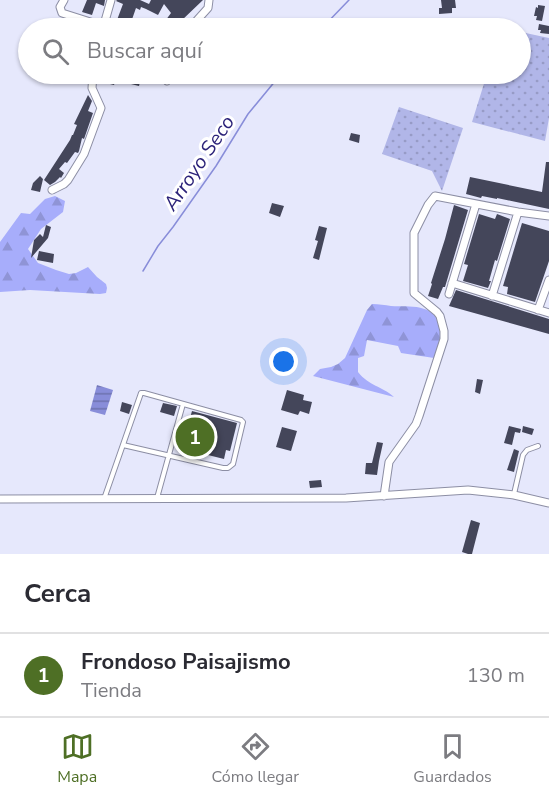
<!DOCTYPE html>
<html lang="es">
<head>
<meta charset="utf-8">
<style>
  :root { --surface:#fff; --page:#f7f7f7; --text:#2b2b33; --muted:#7c7c81; --line:#e1e1e2; --accent:#4e6f25 }
  body { margin:0; font-family:"Nunito Sans",sans-serif; background:var(--page); color:var(--text) }
  .you { position:absolute; left:284px; top:362px; width:21px; height:21px; margin:-15px; border:4px solid #fff; border-radius:50%; background:#1a73e8; box-shadow:0 0 0 9px #1a73e833 }
  .badge { display:grid; place-items:center; width:39px; height:39px; border-radius:50%; background:var(--accent); color:#fff; font-size:20px; font-weight:700 }
  .pin { position:absolute; translate:-50% -50%; border:3px solid #fff; box-shadow:0 2px 6px #0006 }
  .list { margin:0; padding:0; list-style:none }
  h2 { display:flex; justify-content:space-between; align-items:center; height:78px; margin:0; padding:0 24px; font-size:26px }
  h2 small { font-size:20px; font-weight:400; color:var(--muted) }
  .list li { display:grid; grid-template-columns:39px 1fr auto; gap:18px; align-items:center; box-sizing:border-box; height:84px; padding:0 24px; border-top:2px solid var(--line) }
  .list b { display:block; font-size:22px; white-space:nowrap }
  .list p { margin:0; font-size:20px; white-space:nowrap; color:var(--muted) }
  .list em { font-size:20px; font-style:normal; color:var(--muted) }
  .icon { flex:none; width:33px; height:33px; fill:none; stroke:currentColor; stroke-width:2; stroke-linecap:round; stroke-linejoin:round }
  .map { position:relative; flex:none; width:549px; height:554px; overflow:hidden }
  .search { position:absolute; background:var(--surface); box-shadow:0 2px 4px #0004; left:18px; right:18px; top:18px; height:66px; display:flex; align-items:center; gap:15px; box-sizing:border-box; padding:0 21px; border-radius:33px; color:var(--muted); font-size:22px }
  .sheet { height:162px; background:var(--surface) }
  nav { display:flex; justify-content:space-around; align-items:center; box-sizing:border-box; height:84px; border-top:2px solid var(--line); background:var(--surface); font-size:16px; color:var(--muted) }
  nav a { display:grid; justify-items:center; gap:3px }
  nav .on { color:var(--accent) }
  .map>svg:first-child { display:block }
  .grass { fill:url(#grass-dots) }
  .forest { fill:url(#forest-firs) }
  .water { fill:url(#water-rules) }
  .lines { fill:none; stroke-linecap:round; stroke-linejoin:round }
  .stream { stroke:#888dd9; stroke-width:1.5 }
  .building { fill:#44465a }
  .service-casing { stroke:#8c8ea4; stroke-width:6 }
  .minor-casing { stroke:#8c8ea4; stroke-width:9 }
  .service { stroke:#fff; stroke-width:4 }
  .minor { stroke:#fff; stroke-width:7 }
  .labels { text-anchor:middle; dominant-baseline:central; stroke-width:6; stroke-linejoin:round; paint-order:stroke }
  .water-label { font-size:20px; font-style:italic; fill:#2b2279; stroke:#fff }
</style>
</head>
<body>
<div class="map">
<svg width="549" height="554" viewBox="0 0 549 554">
  <defs>
    <pattern id="grass-dots" width="8" height="8" patternUnits="userSpaceOnUse" patternTransform="scale(1.5)"><rect width="8" height="8" fill="#b1b6e8"/><path d="M2 2h.1M6 6h.1" fill="none" stroke="#979bc6" stroke-width="1.8" stroke-linecap="round"/></pattern>
    <pattern id="forest-firs" width="22" height="20" patternUnits="userSpaceOnUse" patternTransform="scale(1.5)"><rect width="22" height="20" fill="#a7adfb"/><path d="M5 1l3.5 6h-7zM16 11l3.5 6h-7z" fill="#8f94d6"/></pattern>
    <pattern id="water-rules" width="6" height="5" patternUnits="userSpaceOnUse" patternTransform="scale(1.5)"><rect width="6" height="5" fill="#888dd9"/><path d="M0 2.5h6" fill="none" stroke="#6e72af"/></pattern>
  </defs>
  <rect width="100%" height="100%" fill="#e6e8fc"/>
  <path class="grass" d="M521 32 549 38V118L545 141 472 122 487 74H520Z
    M399 107 463 128 442 191 432 171 382 154Z"/>
  <path class="forest" d="M55 196 65 201 63 212 41 229 28 249 38 263 56 270 69 274 76 273 88 267 97 277 106 284 107 288 106 293 100 294 30 290 0 292V242L21 213 30 214 45 199Z
    M372 304C379 304 385 305 391 306 409 307 435 303 439 326 442 337 439 348 434 358L401 353 398 346 367 340 364 356 358 358V372C369 386 382 386 394 397L313 376 320 369 331 367 338 364 345 358 367 310Z"/>
  <path class="water" d="M97 385 113 390 105 415 90 411Z"/>
  <g class="lines">
    <path class="stream" d="M322 28 349 0
      M143 271 158 246 173 227 216 166 248 114 281 74"/>
  </g>
  <path class="building" d="M87 0H105L104 6 96 3 92 15 82 12Z
    M117 0H140L149 4 151 0H203L180 22 177 19 170 28H160L171 13 164 4 158 15 146 9 141 7 140 10 136 8 129 28H114L123 4 116 1Z
    M441 0H455L456 8H452V13L439 14V8H442Z
    M538 5 545 6 542 21 536 20 537 16H534L536 7 538 8Z
    M539 24 549 26V34L540 33 541 30H538Z
    M109 74H118L114 85 106 83Z
    M129 74H142L139 86 127 83Z
    M88 95 92 101 88 111 93 113 84 139 82 138 79 151 78 153 75 152 67 163 65 162 59 169 64 173 61 178 60 177 55 182 50 185 44 180 70 140 72 135H73L77 125 74 124Z
    M351 133 360 135 359 143 349 140Z
    M546 162H549V209L497 198V199L482 196 481 198 466 194 470 177 542 192Z
    M40 176 43 179 40 192 31 190 33 183Z
    M272 203 284 206 280 217 269 213Z
    M454 205 468 210 445 287H443L438 299 428 296 432 284 431 283 445 239Z
    M479 214 495 219 497 214 510 219 497 261 495 260 489 281H491L488 288 463 281 468 265 464 264Z
    M522 223 549 231V261L535 302 507 294 508 287 503 286Z
    M46 225 51 227 48 238 31 258 34 240 40 234 43 237Z
    M319 226 327 228 319 260 313 258 318 241 315 240Z
    M39 251 54 254 53 263 37 260Z
    M456 290 549 319V334L449 306Z
    M477 379 483 380 480 394 475 392Z
    M287 390 304 395 303 400 312 402 309 414 300 411 298 415 281 410Z
    M122 402 132 405 129 414 120 411Z
    M163 403 177 406 174 416 160 412Z
    M192 411 237 423 230 451 226 450 224 459 192 451 198 428 188 425Z
    M509 426 521 429 520 433 515 432 512 445 504 443Z
    M523 426 534 429 532 435 522 432Z
    M282 427 297 431 291 451 276 447Z
    M377 442 383 443 379 461 377 475 365 474 366 463H372Z
    M514 449 519 451 514 472 507 470Z
    M321 480 322 487 310 488 309 481Z
    M471 520 480 523 472 554H468L462 552Z"/>
  <g class="lines">
    <defs>
      <path id="service" d="M514 494 523 455 527 450 538 446
        M157 498 183 404
        M104 499 140 396 141 393H144L241 420 243 422 233 464 228 468H223L123 445"/>
      <path id="minor" d="M64 0 60 7 62 13 103 26
        M103 28 111 0
        M190 28 208 8 209 0
        M167 81 168 74
        M52 190 64 184 68 180 84 154 101 108 92 88 93 74
        M452 283 549 313
        M449 294 476 204
        M492 296 518 212
        M538 310 549 280
        M384 496 389 462 416 424 419 416 444 339V331L440 316 437 312 414 293V233L428 205 435 196 518 212 549 216
        M0 499 346 498 468 490 514 495 549 503"/>
    </defs>
    <use href="#service" class="service-casing"/>
    <use href="#minor" class="minor-casing"/>
    <use href="#service" class="service"/>
    <use href="#minor" class="minor"/>
  </g>
  <g class="labels">
    <g class="water-label">
      <text transform="translate(199 163) rotate(-56)">Arroyo Seco</text>
    </g>
  </g>
</svg>
<div class="you"></div>
<div class="pin badge" style="left:195px;top:437px">1</div>
<div class="search"><svg class="icon" aria-label="search" viewBox="0 0 24 24"><circle cx="10" cy="10" r="6"/><path d="M15 15l6 6"/></svg>Buscar aquí</div>
</div>
<section class="sheet">
<h2>Cerca<small></small></h2>
<ul class="list">
<li><span class="badge">1</span><div><b>Frondoso Paisajismo</b><p>Tienda</p></div><em>130 m</em></li>
</ul>
</section>
<nav>
<a class="on"><svg class="icon" aria-label="map" viewBox="0 0 24 24"><path d="M3 6l6-2 6 2 6-2v14l-6 2-6-2-6 2zM9 4v14M15 6v14"/></svg>Mapa</a>
<a><svg class="icon" aria-label="directions" viewBox="0 0 24 24"><path d="M12 3l9 9-9 9-9-9zM9 14v-3h6M13 9l2 2-2 2"/></svg>Cómo llegar</a>
<a><svg class="icon" aria-label="saved" viewBox="0 0 24 24"><path d="M7 4h10v16l-5-4-5 4z"/></svg>Guardados</a>
</nav>
</body>
</html>
